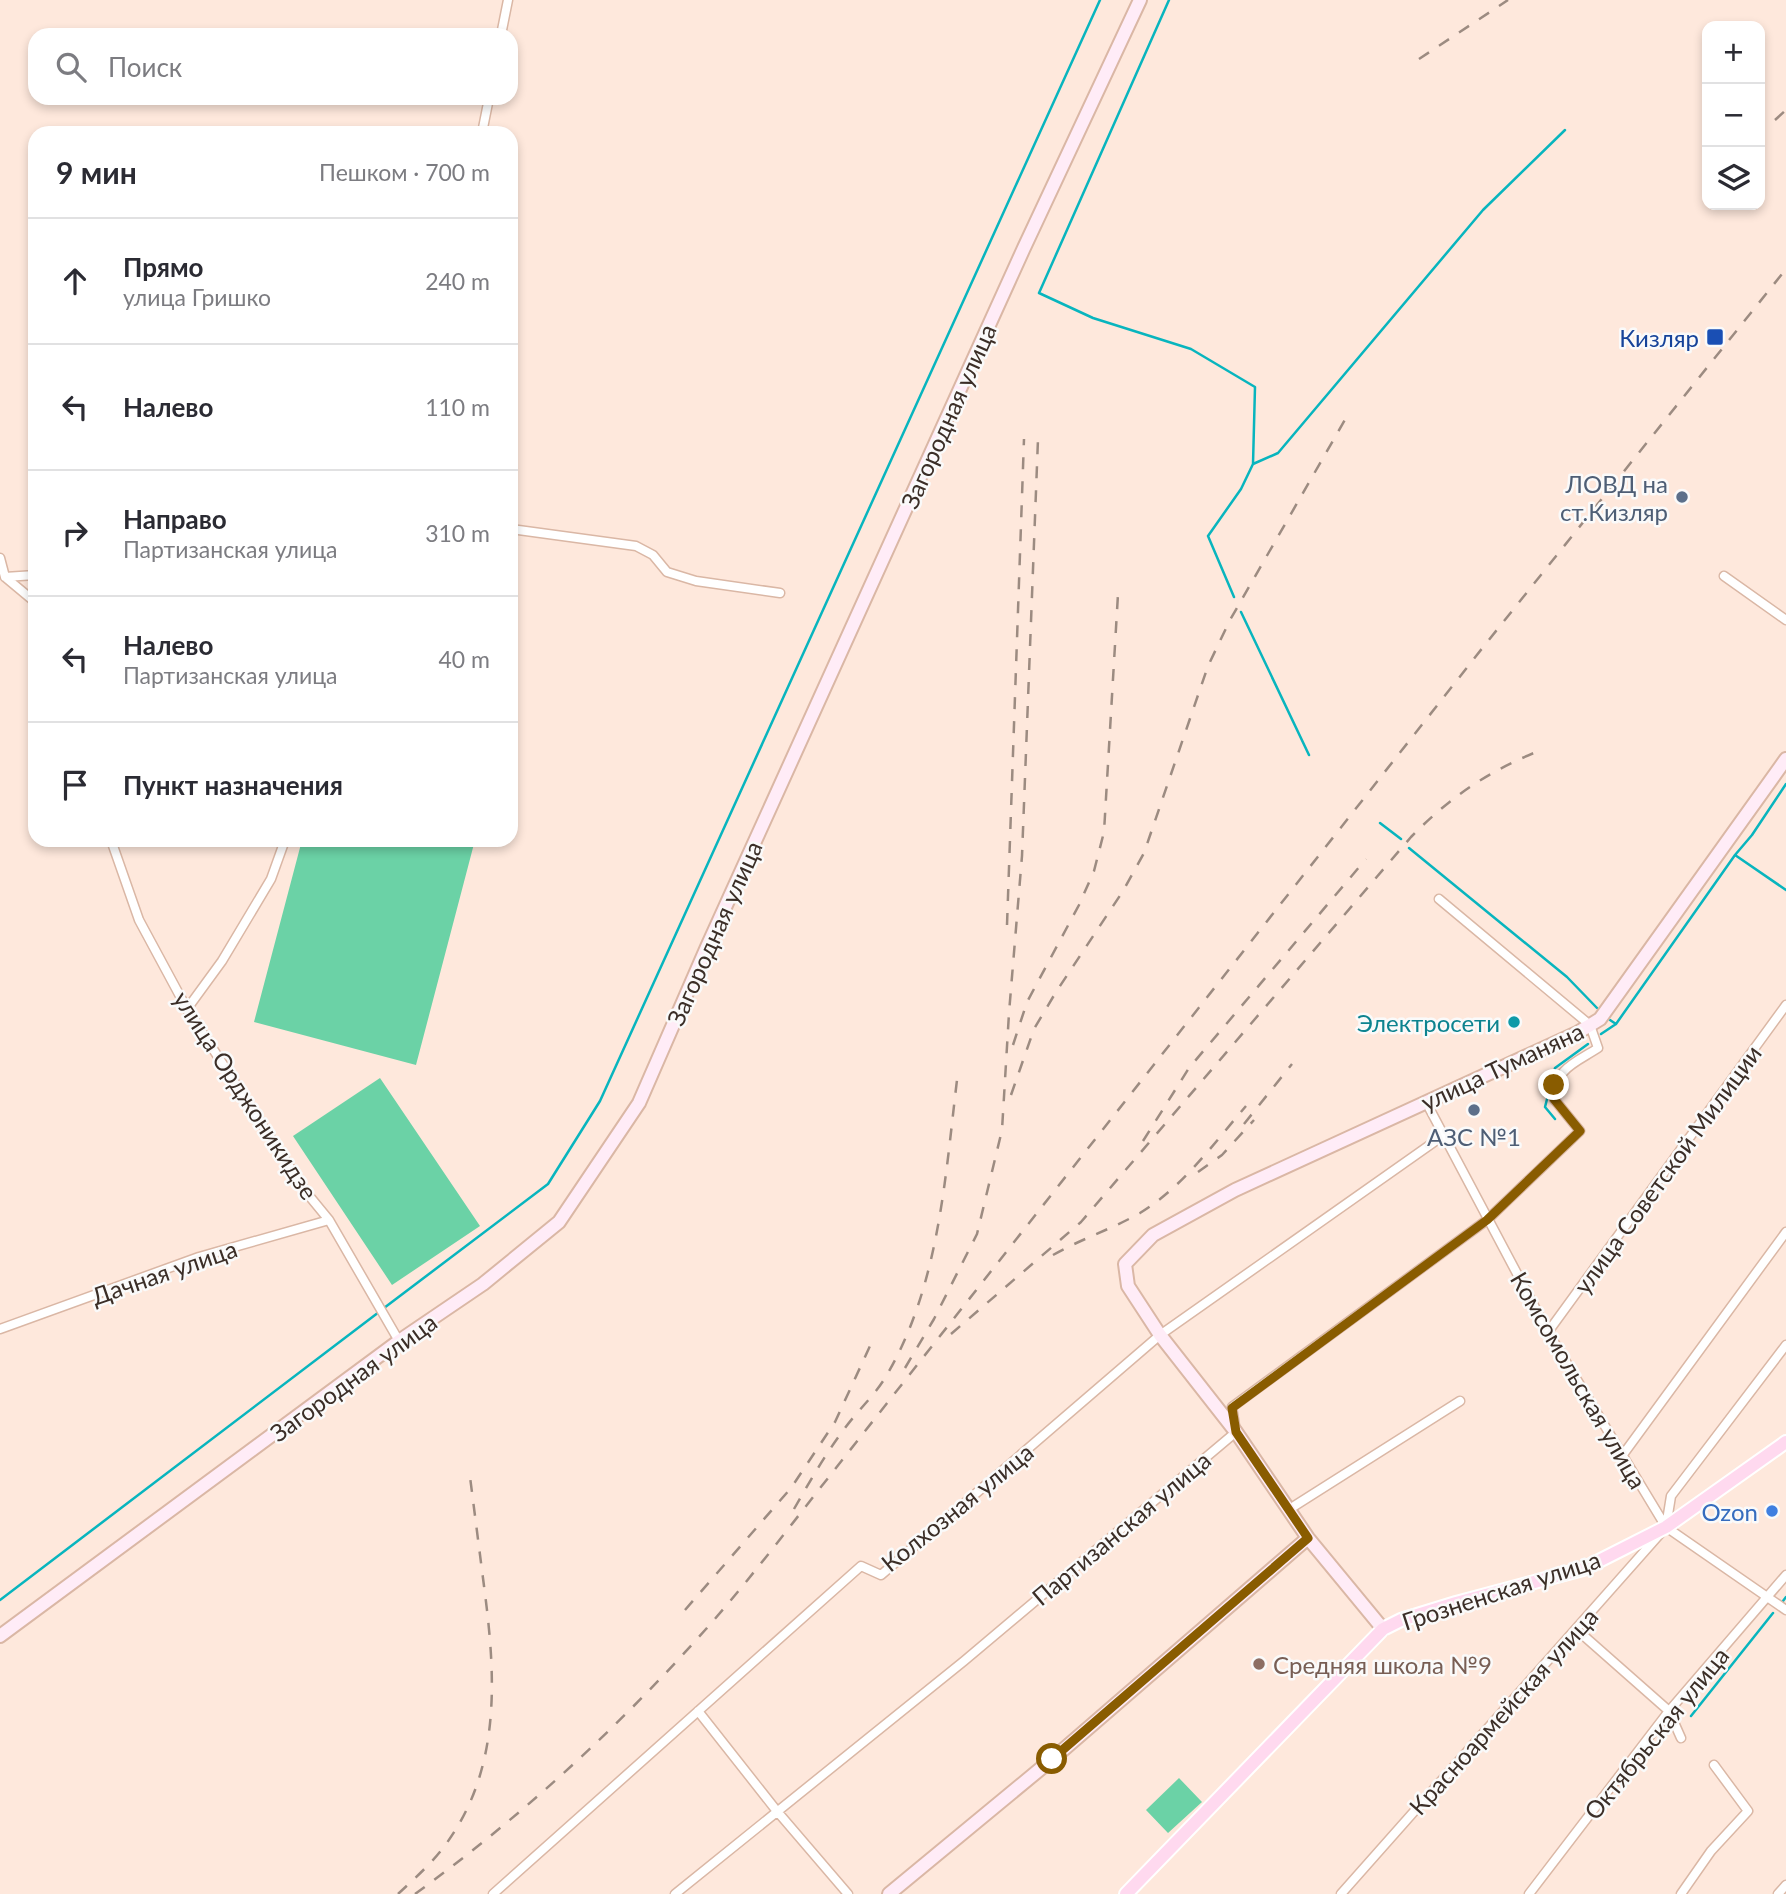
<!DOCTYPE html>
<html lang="ru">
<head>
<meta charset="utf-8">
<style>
  :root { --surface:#fff; --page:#f7f7f7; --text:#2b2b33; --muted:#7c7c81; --line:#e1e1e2 }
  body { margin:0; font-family:Lato,sans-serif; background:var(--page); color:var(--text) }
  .controls { position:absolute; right:21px; top:21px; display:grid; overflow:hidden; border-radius:14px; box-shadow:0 4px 10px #0003 }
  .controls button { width:63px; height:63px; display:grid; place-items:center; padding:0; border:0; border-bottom:2px solid var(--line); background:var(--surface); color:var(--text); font:35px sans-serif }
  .stop { position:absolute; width:21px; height:21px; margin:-16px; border:5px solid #895c00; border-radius:50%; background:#fff }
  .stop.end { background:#895c00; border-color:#fff; box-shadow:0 2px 7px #0008 }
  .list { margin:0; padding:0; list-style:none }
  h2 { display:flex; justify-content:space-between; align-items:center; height:91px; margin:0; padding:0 28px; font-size:30px }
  h2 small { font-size:23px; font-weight:400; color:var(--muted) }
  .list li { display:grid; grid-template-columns:46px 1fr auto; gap:21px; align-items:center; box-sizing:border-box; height:126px; padding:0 28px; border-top:2px solid var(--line) }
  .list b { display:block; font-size:26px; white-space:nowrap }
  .list p { margin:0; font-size:23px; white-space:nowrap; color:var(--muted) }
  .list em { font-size:23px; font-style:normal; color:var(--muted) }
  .icon { flex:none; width:38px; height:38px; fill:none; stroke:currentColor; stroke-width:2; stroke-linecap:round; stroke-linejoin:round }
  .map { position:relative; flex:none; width:1786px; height:1894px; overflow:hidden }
  .search { position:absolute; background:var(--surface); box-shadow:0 4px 10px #0003; left:28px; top:28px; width:490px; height:77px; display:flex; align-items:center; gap:18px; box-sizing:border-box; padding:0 24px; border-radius:21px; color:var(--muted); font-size:26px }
  .panel { position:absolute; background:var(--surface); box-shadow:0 4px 10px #0003; left:28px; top:126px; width:490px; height:721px; border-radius:21px }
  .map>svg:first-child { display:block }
  .green { fill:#6bd2a6 }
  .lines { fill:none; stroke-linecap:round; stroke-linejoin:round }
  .stream { stroke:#08b5be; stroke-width:2.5 }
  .street-casing { stroke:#dab7a5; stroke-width:11 }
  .secondary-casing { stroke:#dab7a5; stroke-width:16 }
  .primary-casing { stroke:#fff; stroke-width:16 }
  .street { stroke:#fff; stroke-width:8 }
  .secondary { stroke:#ffecf7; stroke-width:12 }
  .primary { stroke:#ffd9ef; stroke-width:12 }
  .rail { stroke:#9c8b81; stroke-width:2.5; stroke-dasharray:12 12; stroke-linecap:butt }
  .route { stroke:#895c00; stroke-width:9 }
  .transit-dot { fill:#1a4fb4; stroke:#fafafa; stroke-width:2.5 }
  .service-dot { fill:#5c6f8a; stroke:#fafafa; stroke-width:2.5 }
  .culture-dot { fill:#0f9aa8; stroke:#fafafa; stroke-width:2.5 }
  .shop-dot { fill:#3f7fe0; stroke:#fafafa; stroke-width:2.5 }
  .education-dot { fill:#8d6e63; stroke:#fafafa; stroke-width:2.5 }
  .labels { text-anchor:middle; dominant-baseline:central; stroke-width:5; stroke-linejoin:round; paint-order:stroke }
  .transit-label { font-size:24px; fill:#164399; stroke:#fafafa; text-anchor:end }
  .street-label { font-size:24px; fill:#3b2e27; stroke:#fafafa }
  .service-label { font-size:24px; fill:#4e5e75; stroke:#fafafa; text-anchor:end }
  .culture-label { font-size:24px; fill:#0d838f; stroke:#fafafa; text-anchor:end }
  .shop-label { font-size:24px; fill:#366cbe; stroke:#fafafa; text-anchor:end }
  .education-label { font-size:24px; fill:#785e54; stroke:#fafafa; text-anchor:start }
</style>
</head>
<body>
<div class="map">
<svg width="1786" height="1894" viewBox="0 0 1786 1894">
  <rect width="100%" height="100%" fill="#fee8dc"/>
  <path class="green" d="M302 840H475L416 1065 254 1022Z
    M380 1078 480 1226 392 1285 293 1136Z
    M1179 1778 1202 1802 1168 1833 1146 1810Z"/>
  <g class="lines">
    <path class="stream" d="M1169 0 1039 293 1093 318 1191 349 1255 387 1253 464 1241 489 1208 536 1234 597
      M1253 464 1278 453 1483 210 1565 130
      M1241 612 1309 755
      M1380 823 1401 839
      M1409 848 1567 977 1597 1008
      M1735 855 1752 835 1786 784
      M1610 1020 1616 1024 1735 855 1786 890
      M1601 1034 1616 1024
      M1555 1119 1545 1107 1555 1068 1588 1044
      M384 1308 548 1184 600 1101 1100 0
      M0 1600 379 1312
      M1783 1601 1786 1597
      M1691 1716 1773 1613"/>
    <defs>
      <path id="street" d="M501 35 508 0
        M482 133 489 98
        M511 529 636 546 653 555 667 572 696 581 780 593
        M0 558 5 577 35 602
        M1724 576 1786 620
        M5 577 35 575
        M111 840 139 920 187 1009 306 1192 329 1220 399 1341
        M187 1009 222 961 271 879 285 840
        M1426 1102 1548 1332 1666 1527 1786 1610
        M0 1329 199 1257 329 1220
        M1548 1332 1786 1005
        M1622 1456 1786 1232
        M1288 1510 1460 1401
        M1576 1629 1669 1711 1681 1738
        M698 1711 776 1810 848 1894
        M493 1894 861 1566 881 1575 1160 1335 1444 1135
        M675 1894 964 1661 1236 1432 1232 1407 1487 1220 1580 1131 1554 1099C1555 1068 1575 1063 1598 1048L1590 1025 1439 899
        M1341 1894 1666 1527 1671 1496 1786 1345
        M1529 1894 1669 1711 1786 1575
        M1681 1894 1711 1851 1748 1811 1714 1765
        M1778 1894 1786 1885"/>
      <path id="secondary" d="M1383 1629 1308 1538 1236 1432 1160 1335 1128 1286 1125 1264 1153 1235 1235 1190 1577 1033 1600 1019 1786 759
        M0 1636 399 1341 483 1284 559 1222 639 1103 707 947 1023 250 1140 0
        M889 1894 1056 1756 1308 1538"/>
      <path id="primary" d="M1126 1894 1383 1629 1401 1620 1456 1603 1583 1569 1666 1527 1786 1442"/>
    </defs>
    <use href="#street" class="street-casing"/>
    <use href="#secondary" class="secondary-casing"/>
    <use href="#primary" class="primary-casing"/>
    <use href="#street" class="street"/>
    <use href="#secondary" class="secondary"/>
    <use href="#primary" class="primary"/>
    <path class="rail" d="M1419 59 1508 0
      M1775 120 1786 110
      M1007 925 1024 439
      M1013 1045 1027 1002 1079 905 1094 871 1104 832 1118 594
      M1011 1095 1034 1029 1056 992 1123 891 1144 853 1208 666 1230 620 1346 418
      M1244 1124 1292 1064
      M1143 1141 1189 1068 1366 859
      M1198 1172 1222 1155 1254 1120
      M1053 1255C1081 1239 1112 1229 1140 1213 1183 1187 1214 1143 1246 1106
      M951 1334 1081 1222 1411 837C1451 796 1489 771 1541 750
      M905 1368 934 1319 977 1234 1002 1130 1009 1013 1022 856 1038 439
      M794 1509C810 1481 826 1453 845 1428 859 1409 877 1393 888 1373 939 1284 945 1179 957 1080
      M685 1610 791 1488 835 1422 870 1346
      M398 1894C414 1879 430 1865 443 1848 502 1771 496 1677 484 1586 479 1547 474 1508 469 1469
      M415 1894C521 1817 619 1727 706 1629 745 1585 781 1538 817 1492L1484 646 1786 269"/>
  </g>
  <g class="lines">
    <path class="route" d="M1052 1759 1308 1538 1236 1432 1232 1408 1487 1220 1580 1131 1554 1099V1085"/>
  </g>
  <rect class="transit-dot" x="1706" y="328" width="18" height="18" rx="3.5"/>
  <g class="service-dot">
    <circle cx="1682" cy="497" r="7"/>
    <circle cx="1474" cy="1110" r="7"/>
  </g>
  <circle class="culture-dot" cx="1514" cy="1022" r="7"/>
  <circle class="shop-dot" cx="1772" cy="1511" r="7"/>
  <circle class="education-dot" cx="1259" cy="1664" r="7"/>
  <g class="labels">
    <g class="transit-label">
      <text x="1699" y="337">Кизляр</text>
    </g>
    <g class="street-label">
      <text transform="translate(948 416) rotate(-66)">Загородная улица</text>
      <text transform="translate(714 933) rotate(-66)">Загородная улица</text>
      <text transform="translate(1502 1066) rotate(-25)">улица Туманяна</text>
      <text transform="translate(246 1095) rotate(57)">улица Орджоникидзе</text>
      <text transform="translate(1667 1169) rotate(-54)">улица Советской Милиции</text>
      <text transform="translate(164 1272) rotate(-19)">Дачная улица</text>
      <text transform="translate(353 1377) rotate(-36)">Загородная улица</text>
      <text transform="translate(1579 1380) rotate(60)">Комсомольская улица</text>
      <text transform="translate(957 1507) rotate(-39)">Колхозная улица</text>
      <text transform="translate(1121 1528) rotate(-40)">Партизанская улица</text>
      <text transform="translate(1501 1590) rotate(-18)">Грозненская улица</text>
      <text transform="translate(1503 1711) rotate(-48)">Красноармейская улица</text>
      <text transform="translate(1656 1733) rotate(-51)">Октябрьская улица</text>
    </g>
    <g class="service-label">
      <text x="1668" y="483">ЛОВД на<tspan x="1668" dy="28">ст.Кизляр</tspan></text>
      <text x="1474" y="1136" text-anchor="middle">АЗС №1</text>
    </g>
    <g class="culture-label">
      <text x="1500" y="1022">Электросети</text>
    </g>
    <g class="shop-label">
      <text x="1758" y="1511">Ozon</text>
    </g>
    <g class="education-label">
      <text x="1273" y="1664">Средняя школа №9</text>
    </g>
  </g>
</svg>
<div class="controls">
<button>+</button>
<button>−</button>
<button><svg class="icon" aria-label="layers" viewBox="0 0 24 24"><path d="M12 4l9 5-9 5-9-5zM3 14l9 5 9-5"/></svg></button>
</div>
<div class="stop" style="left:1052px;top:1759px"></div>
<div class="stop end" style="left:1554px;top:1085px"></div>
<div class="search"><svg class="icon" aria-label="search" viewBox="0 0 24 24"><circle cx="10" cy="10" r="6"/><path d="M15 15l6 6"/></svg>Поиск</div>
<section class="panel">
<h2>9 мин<small>Пешком · 700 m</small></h2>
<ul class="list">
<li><svg class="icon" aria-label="ahead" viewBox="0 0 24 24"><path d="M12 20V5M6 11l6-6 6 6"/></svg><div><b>Прямо</b><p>улица Гришко</p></div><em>240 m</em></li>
<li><svg class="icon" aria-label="left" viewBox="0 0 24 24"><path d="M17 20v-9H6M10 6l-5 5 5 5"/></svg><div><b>Налево</b></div><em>110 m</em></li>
<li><svg class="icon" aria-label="right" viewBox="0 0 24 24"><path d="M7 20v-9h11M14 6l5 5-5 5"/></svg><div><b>Направо</b><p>Партизанская улица</p></div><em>310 m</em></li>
<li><svg class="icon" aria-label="left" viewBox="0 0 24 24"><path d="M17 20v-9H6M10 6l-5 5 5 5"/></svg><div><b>Налево</b><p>Партизанская улица</p></div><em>40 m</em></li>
<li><svg class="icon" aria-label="arrive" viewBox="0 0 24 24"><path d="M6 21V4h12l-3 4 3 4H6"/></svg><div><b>Пункт назначения</b></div></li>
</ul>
</section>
</div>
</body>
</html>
